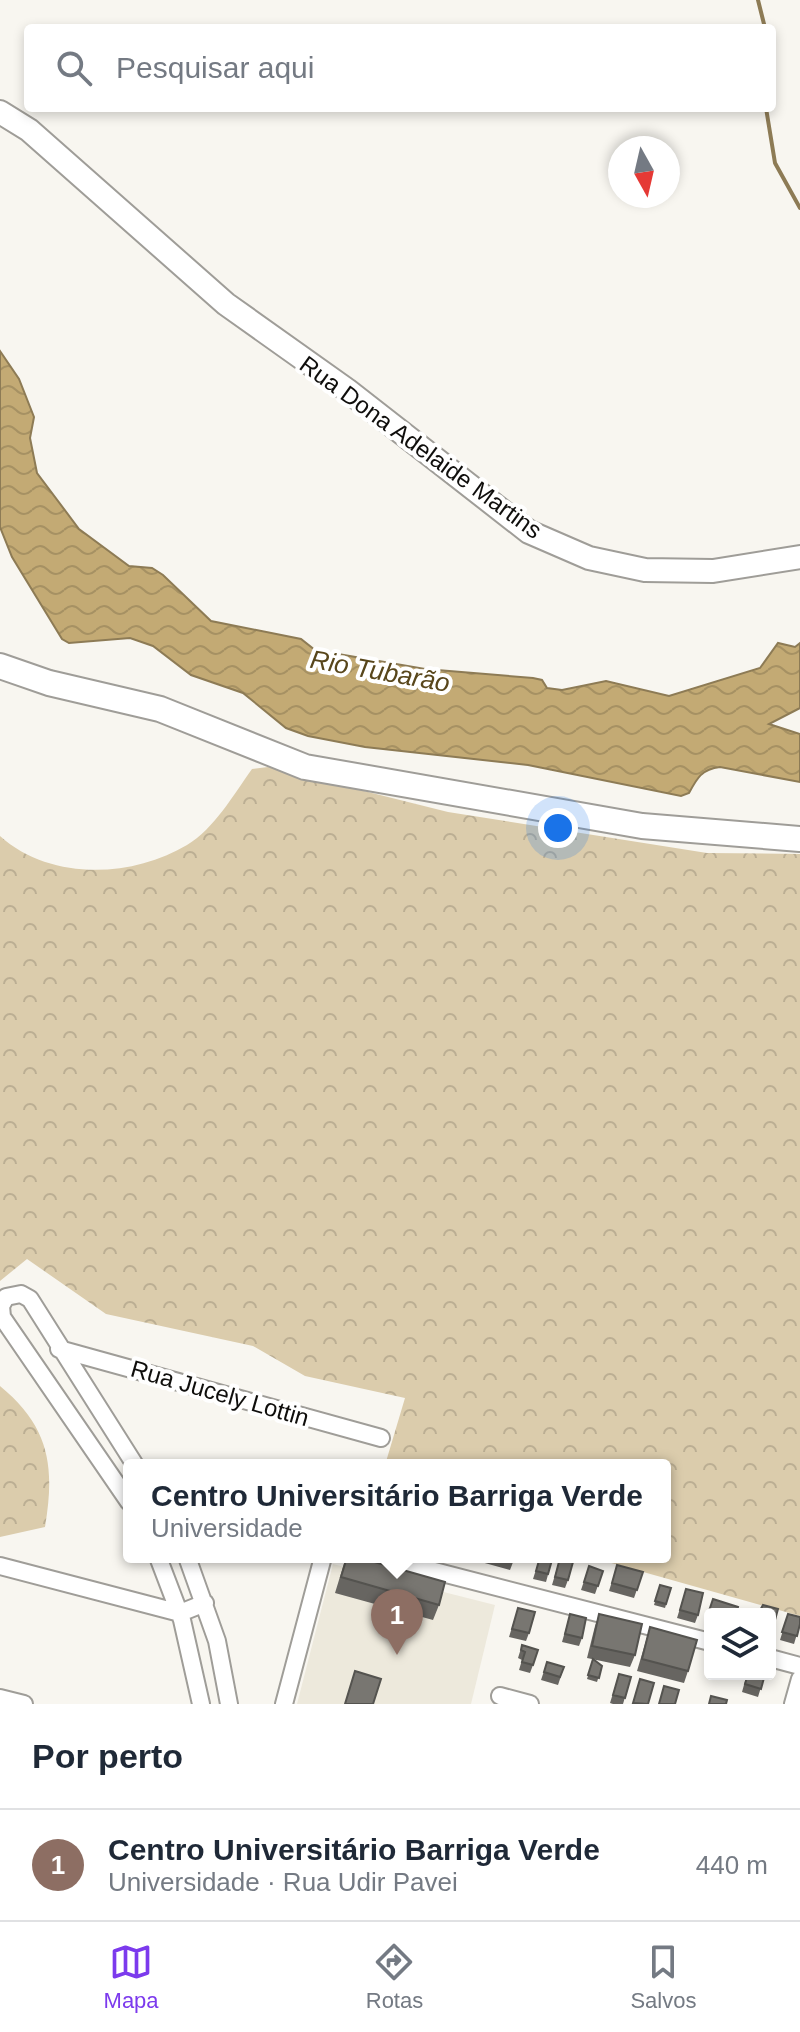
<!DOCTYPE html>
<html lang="pt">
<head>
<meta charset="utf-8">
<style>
  :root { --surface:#fff; --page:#f6f6f7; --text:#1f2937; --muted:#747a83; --line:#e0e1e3; --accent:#7c3aed }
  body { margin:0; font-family:Helvetica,sans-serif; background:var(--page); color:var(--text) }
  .controls { position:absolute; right:24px; bottom:24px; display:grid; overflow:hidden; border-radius:8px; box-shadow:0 4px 12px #0003 }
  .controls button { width:72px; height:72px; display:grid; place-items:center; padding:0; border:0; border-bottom:2px solid var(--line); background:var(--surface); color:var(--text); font:40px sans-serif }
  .compass { position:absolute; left:608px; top:136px; width:72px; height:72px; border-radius:50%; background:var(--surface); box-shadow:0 4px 12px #0003; rotate:172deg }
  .you { position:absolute; left:558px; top:828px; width:28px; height:28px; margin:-20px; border:6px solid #fff; border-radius:50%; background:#1a73e8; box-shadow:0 0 0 12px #1a73e833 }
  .badge { display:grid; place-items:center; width:52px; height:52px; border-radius:50%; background:var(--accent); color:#fff; font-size:26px; font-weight:700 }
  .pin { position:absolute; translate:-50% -66px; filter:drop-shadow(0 2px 4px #0008) }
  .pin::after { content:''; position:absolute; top:42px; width:28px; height:24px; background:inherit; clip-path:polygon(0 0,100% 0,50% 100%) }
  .popup { position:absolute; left:123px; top:1459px; width:548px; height:104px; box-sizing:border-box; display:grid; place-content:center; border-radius:8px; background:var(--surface); filter:drop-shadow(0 2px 6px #0005); font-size:26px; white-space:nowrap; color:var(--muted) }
  .popup b { font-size:30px; color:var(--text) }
  .popup::after { content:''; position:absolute; left:50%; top:100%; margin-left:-16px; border:16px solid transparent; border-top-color:var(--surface) }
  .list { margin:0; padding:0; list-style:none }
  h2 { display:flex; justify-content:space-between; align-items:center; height:104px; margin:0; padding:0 32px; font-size:34px }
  h2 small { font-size:26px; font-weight:400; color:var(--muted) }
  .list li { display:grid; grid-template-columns:52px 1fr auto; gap:24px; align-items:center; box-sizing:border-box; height:112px; padding:0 32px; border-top:2px solid var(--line) }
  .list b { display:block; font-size:30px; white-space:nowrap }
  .list p { margin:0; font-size:26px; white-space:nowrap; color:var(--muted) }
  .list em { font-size:26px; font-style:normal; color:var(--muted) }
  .icon { flex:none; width:44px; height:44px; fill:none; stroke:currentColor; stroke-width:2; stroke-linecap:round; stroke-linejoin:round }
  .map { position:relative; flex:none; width:800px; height:1704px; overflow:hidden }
  .search { position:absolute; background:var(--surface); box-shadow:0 4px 12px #0003; left:24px; right:24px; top:24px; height:88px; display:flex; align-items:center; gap:20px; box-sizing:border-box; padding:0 28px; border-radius:8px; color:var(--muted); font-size:30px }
  .sheet { height:216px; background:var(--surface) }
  nav { display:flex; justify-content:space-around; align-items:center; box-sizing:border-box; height:112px; border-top:2px solid var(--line); background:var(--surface); font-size:22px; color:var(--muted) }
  nav a { display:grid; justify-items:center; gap:4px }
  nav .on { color:var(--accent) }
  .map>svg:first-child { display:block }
  .built { fill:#ede9dc }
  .forest { fill:url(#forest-crowns) }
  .water { fill:url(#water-waves); stroke:#8d7b55; stroke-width:2 }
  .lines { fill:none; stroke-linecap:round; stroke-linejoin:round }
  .stream { stroke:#8d7b55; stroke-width:4 }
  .street-casing { stroke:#9f9d98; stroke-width:20 }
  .secondary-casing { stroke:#9f9d98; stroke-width:26 }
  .primary-casing { stroke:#9f9d98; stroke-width:28 }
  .street { stroke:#fff; stroke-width:16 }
  .secondary { stroke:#fff; stroke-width:22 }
  .primary { stroke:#fff; stroke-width:24 }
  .wall { fill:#676561 }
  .building { fill:#787671; stroke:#54534f; stroke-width:2 }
  .labels { text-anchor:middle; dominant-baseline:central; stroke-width:8; stroke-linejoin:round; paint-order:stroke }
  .street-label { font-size:24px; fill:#0f0e0c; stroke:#fff }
  .water-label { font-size:26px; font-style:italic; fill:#58461b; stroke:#fff }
</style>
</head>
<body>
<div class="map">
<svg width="800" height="1704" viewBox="0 0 800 1704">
  <defs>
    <pattern id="forest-crowns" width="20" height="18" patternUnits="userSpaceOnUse" patternTransform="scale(2)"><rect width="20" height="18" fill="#dbccac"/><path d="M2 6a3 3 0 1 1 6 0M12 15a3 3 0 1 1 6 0" fill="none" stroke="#bbae93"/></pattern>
    <pattern id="water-waves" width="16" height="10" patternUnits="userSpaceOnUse" patternTransform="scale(2)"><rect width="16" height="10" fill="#c3aa74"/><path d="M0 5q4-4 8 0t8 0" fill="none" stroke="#a69163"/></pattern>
  </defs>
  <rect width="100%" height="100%" fill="#f8f6f0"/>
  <path class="built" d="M333 1564 495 1605 471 1704H297Z"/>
  <path class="forest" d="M268 767 448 812 707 853 800 854V1616L590 1557H665V1465H385L405 1398 305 1376 253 1346 106 1314 27 1259 0 1281V836C50 881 132 878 187 845 214 829 234 794 252 769Z
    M0 1386C50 1427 55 1467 45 1527L0 1537Z"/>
  <path class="water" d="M0 351 19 379 34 417 30 438 37 473 79 529 129 566 152 568 163 575 211 621 301 639 315 650 425 669 533 678 542 680 547 688 562 690 606 681 669 696 760 668 778 643 795 647 800 643V708L769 724 800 734V782L720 767C702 769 697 778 689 793L681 796 528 765 365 747 308 736 286 728 243 693 191 675 153 646 130 638 69 643 62 639 12 557 0 527Z"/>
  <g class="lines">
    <path class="stream" d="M758 0 765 28
      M766 108 775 163 800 208"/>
    <defs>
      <path id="street" d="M59 1349 381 1438
        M129 1502 2 1317 1 1306 6 1297 21 1294 30 1299 135 1465
        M158 1557 182 1620 201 1704
        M187 1557 217 1641 229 1704
        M380 1557 710 1642
        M0 1566 180 1613 205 1603
        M770 1658 800 1666
        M500 1696 530 1704
        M0 1698 24 1704
        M284 1704 323 1557
        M793 1704 800 1679"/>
      <path id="secondary" d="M0 112 29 130 226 304 347 390 529 532 589 558 645 570 713 571 800 557"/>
      <path id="primary" d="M0 666 49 683 160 709 305 767 642 826 800 839"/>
    </defs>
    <use href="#street" class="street-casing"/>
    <use href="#secondary" class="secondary-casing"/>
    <use href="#primary" class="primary-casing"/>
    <use href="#street" class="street"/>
    <use href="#secondary" class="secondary"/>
    <use href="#primary" class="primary"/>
  </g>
  <path class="wall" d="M346 1557 439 1605 433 1620 335 1593Z
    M463 1557H515L510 1570Z
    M540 1557 552 1560 546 1582 533 1579Z
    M560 1558 568 1580 565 1588 552 1585Z
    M617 1565 643 1572 634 1598 609 1591Z
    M589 1566 603 1571 595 1594 581 1590Z
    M660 1585 671 1588 665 1608 654 1605Z
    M686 1589 698 1615 695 1623 677 1618Z
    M713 1599 710 1614V1624L705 1622Z
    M518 1608 529 1633 526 1641 509 1637Z
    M570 1614 582 1638 579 1646 562 1642Z
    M599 1614 635 1655 630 1667 587 1658 595 1626Z
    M788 1614 800 1624 794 1644 780 1640Z
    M650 1627 688 1671 684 1683 637 1671Z
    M522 1645 533 1665 530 1673 519 1670 522 1660 518 1658Z
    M593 1659 602 1666 597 1682 587 1679Z
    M547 1662 564 1667 558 1685 541 1680Z
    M619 1674 631 1677 623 1704H613L610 1703Z
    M747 1674H765L758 1697 742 1692Z"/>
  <path class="building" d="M347 1557H357L445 1582 439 1605 341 1577Z
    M540 1557 552 1560 548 1574 536 1571Z
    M560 1558 573 1562 568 1580 555 1577Z
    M617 1565 643 1572 637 1590 612 1583Z
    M589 1566 603 1571 598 1586 584 1582Z
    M660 1585 671 1588 666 1604 655 1601Z
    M686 1589 703 1593 698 1615 680 1610Z
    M713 1599 738 1607 736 1614H708Z
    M763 1605 778 1609 772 1631H770V1614H758Z
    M518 1608 535 1612 529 1633 512 1629Z
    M570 1614 586 1618 582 1638 565 1634Z
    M599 1614 642 1624 635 1655 592 1646Z
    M788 1614 800 1617V1624L797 1636 782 1632Z
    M650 1627 697 1640 688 1671 642 1659Z
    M522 1645 538 1650 533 1665 522 1662 525 1652 521 1650Z
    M593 1659 602 1666 599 1678 588 1675Z
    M547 1662 564 1667 560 1677 544 1672Z
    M355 1671 381 1679 373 1704H345Z
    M619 1674 631 1677 625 1698 613 1695Z
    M748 1674H765L761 1689 745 1684Z
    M640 1679 654 1683 648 1704 633 1703Z
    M664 1686 679 1690 675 1704H659Z
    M711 1696 727 1700 726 1704H709Z"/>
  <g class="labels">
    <g class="street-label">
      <text transform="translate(421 447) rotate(36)">Rua Dona Adelaide Martins</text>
      <text transform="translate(220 1393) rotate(16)">Rua Jucely Lottin</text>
    </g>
    <g class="water-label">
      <text transform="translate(380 671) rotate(10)">Rio Tubarão</text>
    </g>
  </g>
</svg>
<div class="controls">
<button><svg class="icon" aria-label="layers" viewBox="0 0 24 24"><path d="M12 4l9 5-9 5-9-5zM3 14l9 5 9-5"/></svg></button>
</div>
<svg class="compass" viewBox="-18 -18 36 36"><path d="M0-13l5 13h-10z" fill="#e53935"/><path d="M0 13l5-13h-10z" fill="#747a83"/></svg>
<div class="you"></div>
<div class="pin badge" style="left:397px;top:1655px;background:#8d6e63">1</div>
<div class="popup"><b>Centro Universitário Barriga Verde</b>Universidade</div>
<div class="search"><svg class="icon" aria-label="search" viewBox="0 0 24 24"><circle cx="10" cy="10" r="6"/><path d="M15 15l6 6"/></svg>Pesquisar aqui</div>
</div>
<section class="sheet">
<h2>Por perto<small></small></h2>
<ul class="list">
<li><span class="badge" style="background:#8d6e63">1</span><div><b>Centro Universitário Barriga Verde</b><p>Universidade · Rua Udir Pavei</p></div><em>440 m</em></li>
</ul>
</section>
<nav>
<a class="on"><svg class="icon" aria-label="map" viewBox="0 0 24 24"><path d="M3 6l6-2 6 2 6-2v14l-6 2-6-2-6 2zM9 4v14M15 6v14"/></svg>Mapa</a>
<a><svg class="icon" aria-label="directions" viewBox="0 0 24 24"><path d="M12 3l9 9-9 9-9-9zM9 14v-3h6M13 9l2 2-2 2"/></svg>Rotas</a>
<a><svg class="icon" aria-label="saved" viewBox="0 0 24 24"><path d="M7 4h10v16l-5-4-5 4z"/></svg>Salvos</a>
</nav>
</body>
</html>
